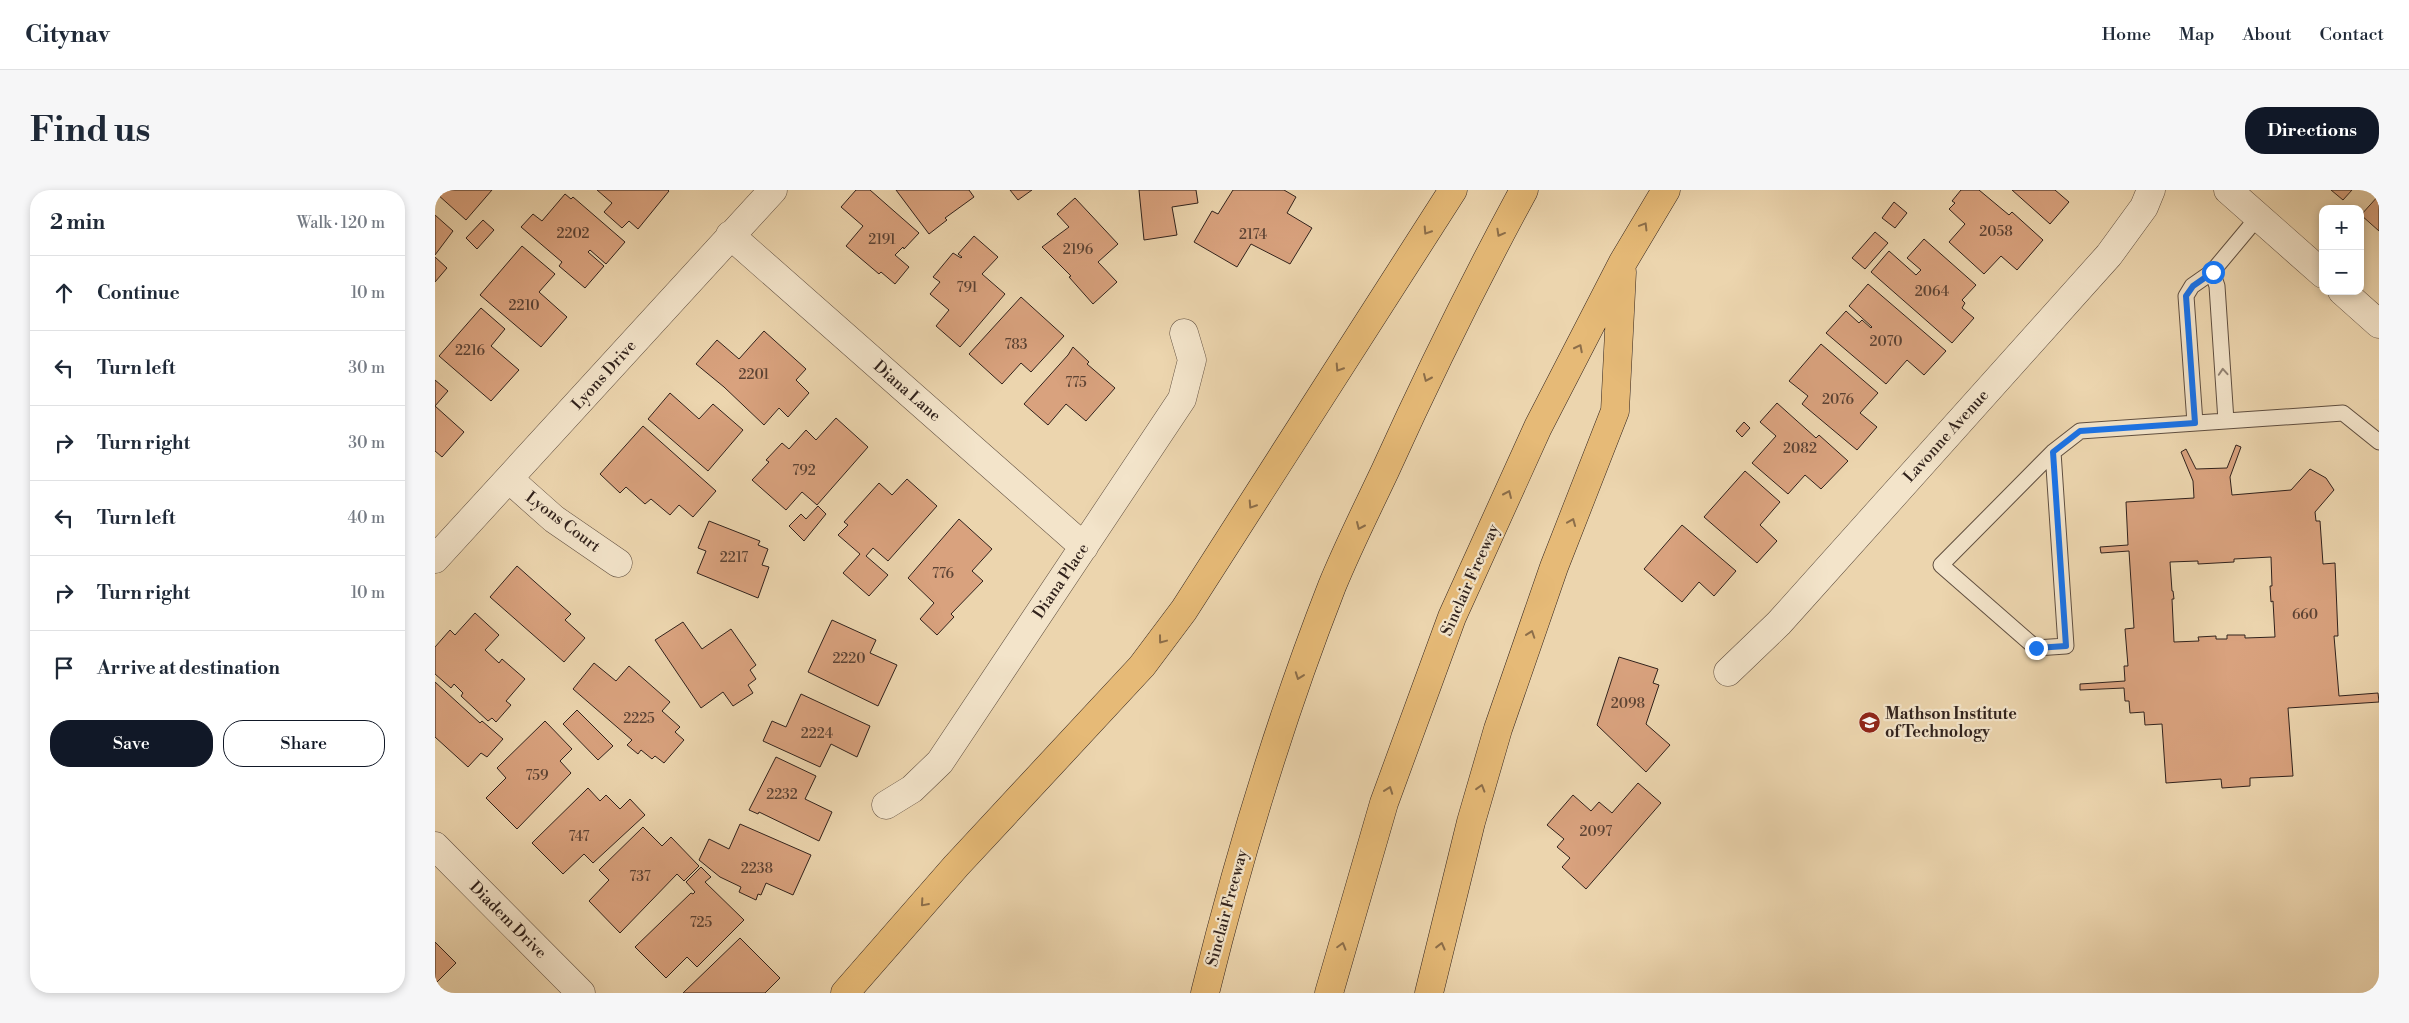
<!DOCTYPE html>
<html lang="en">
<head>
<meta charset="utf-8">
<style>
  :root { --surface:#fff; --page:#f6f6f7; --text:#1f2937; --muted:#747a83; --line:#e0e1e3; --accent:#111827 }
  body { margin:0; font-family:"Libre Bodoni",serif; background:var(--page); color:var(--text) }
  .controls { position:absolute; right:15px; top:15px; display:grid; overflow:hidden; border-radius:10px; box-shadow:0 2px 8px #0003 }
  .controls button { width:45px; height:45px; display:grid; place-items:center; padding:0; border:0; border-bottom:1px solid var(--line); background:var(--surface); color:var(--text); font:25px sans-serif }
  .stop { position:absolute; width:15px; height:15px; margin:-11px; border:4px solid #1a73e8; border-radius:50%; background:#fff }
  .stop.end { background:#1a73e8; border-color:#fff; box-shadow:0 1px 5px #0008 }
  .list { margin:0; padding:0; list-style:none }
  h2 { display:flex; justify-content:space-between; align-items:center; height:65px; margin:0; padding:0 20px; font-size:21px }
  h2 small { font-size:16px; font-weight:400; color:var(--muted) }
  .list li { display:grid; grid-template-columns:32px 1fr auto; gap:15px; align-items:center; box-sizing:border-box; height:75px; padding:0 20px; border-top:1px solid var(--line) }
  .list b { display:block; font-size:19px; white-space:nowrap }
  .list em { font-size:16px; font-style:normal; color:var(--muted) }
  .actions { display:flex; gap:10px; padding:15px 20px }
  .actions a { flex:1; padding:11px 0; border:1px solid var(--accent); border-radius:20px; text-align:center; font-size:18px; color:var(--accent) }
  .actions .main { background:var(--accent); color:#fff }
  .icon { flex:none; width:28px; height:28px; fill:none; stroke:currentColor; stroke-width:2; stroke-linecap:round; stroke-linejoin:round }
  .map { position:relative; flex:none; width:1944px; height:803px; overflow:hidden; border-radius:20px }
  header { display:flex; align-items:center; gap:30px; box-sizing:border-box; height:70px; padding:0 25px; background:var(--surface); border-bottom:1px solid var(--line) }
  header strong { font-size:24px }
  nav { display:flex; gap:28px; margin-inline-start:auto; font-size:18px }
  .intro { display:flex; align-items:center; justify-content:space-between; box-sizing:border-box; height:120px; padding:0 30px }
  h1 { margin:0; font-size:35px }
  .button { padding:12px 22px; border-radius:20px; background:var(--accent); color:#fff; font-size:18px; font-weight:700 }
  main { display:flex; gap:30px; padding:0 30px }
  aside { flex:1; background:var(--surface); border-radius:20px; box-shadow:0 2px 8px #0003 }
  .map>svg:first-child { display:block }
  .building { fill:#d9a27e; stroke:#31221c; fill-rule:evenodd }
  .lines { fill:none; stroke-linecap:round; stroke-linejoin:round }
  .lane-casing { stroke:#604f40; stroke-width:17 }
  .street-casing { stroke:#604f40; stroke-width:29 }
  .highway-casing { stroke:#31221c; stroke-width:29 }
  .lane { stroke:#f3e4ca; stroke-width:15 }
  .street { stroke:#f3e4ca; stroke-width:28 }
  .highway { stroke:#e6ba77; stroke-width:28 }
  .oneway { stroke:#8c6e4a }
  .oneway2 { stroke:#928373 }
  .route { stroke:#1a73e8; stroke-width:6 }
  .labels { text-anchor:middle; dominant-baseline:central; stroke-width:4.5; stroke-linejoin:round; paint-order:stroke }
  .number-label { font-size:14px; fill:#5b4234 }
  .street-label { font-size:16px; fill:#31221c; stroke:#f3e4ca }
  .poi-label { font-size:16px; font-weight:bold; fill:#31221c; stroke:#f3e4ca; text-anchor:start }
</style>
</head>
<body>
<header>
<strong>Citynav</strong>
<nav><a>Home</a><a>Map</a><a>About</a><a>Contact</a></nav>
</header>
<div class="intro"><h1>Find us</h1><a class="button">Directions</a></div>
<main>
<aside>
<h2>2 min<small>Walk · 120 m</small></h2>
<ul class="list">
<li><svg class="icon" aria-label="ahead" viewBox="0 0 24 24"><path d="M12 20V5M6 11l6-6 6 6"/></svg><div><b>Continue</b></div><em>10 m</em></li>
<li><svg class="icon" aria-label="left" viewBox="0 0 24 24"><path d="M17 20v-9H6M10 6l-5 5 5 5"/></svg><div><b>Turn left</b></div><em>30 m</em></li>
<li><svg class="icon" aria-label="right" viewBox="0 0 24 24"><path d="M7 20v-9h11M14 6l5 5-5 5"/></svg><div><b>Turn right</b></div><em>30 m</em></li>
<li><svg class="icon" aria-label="left" viewBox="0 0 24 24"><path d="M17 20v-9H6M10 6l-5 5 5 5"/></svg><div><b>Turn left</b></div><em>40 m</em></li>
<li><svg class="icon" aria-label="right" viewBox="0 0 24 24"><path d="M7 20v-9h11M14 6l5 5-5 5"/></svg><div><b>Turn right</b></div><em>10 m</em></li>
<li><svg class="icon" aria-label="arrive" viewBox="0 0 24 24"><path d="M6 21V4h12l-3 4 3 4H6"/></svg><div><b>Arrive at destination</b></div></li>
</ul>
<div class="actions"><a class="main">Save</a><a>Share</a></div>
</aside>
<div class="map">
<svg width="1944" height="803" viewBox="0 0 1944 803">
  <rect width="100%" height="100%" fill="#ecd5ae"/>
  <filter id="stains"><feTurbulence type="fractalNoise" baseFrequency=".004" numOctaves="4"/><feColorMatrix values="0 0 0 0 .2 0 0 0 0 .09 0 0 0 0 .02 0 0 0 .5 -.17"/></filter>
  <radialGradient id="worn" r=".72"><stop offset=".6" stop-color="#630" stop-opacity="0"/><stop offset="1" stop-color="#630" stop-opacity=".3"/></radialGradient>
  <path class="building" d="M5 0H57L31 30 2 4Z
    M162 0H233L234 1 203 39 194 31 187 38 169 22 177 13Z
    M421 0H435L484 43 469 59 468 57 460 65 474 77 460 94 446 82 444 84 411 56 428 36 406 17Z
    M461 0H534L539 7 510 28 512 30 494 44Z
    M575 0H597L583 10Z
    M704 0H761L763 13 737 17 742 45 709 50Z
    M798 0H849L861 7 852 23 877 38 855 74 816 54 802 77 759 52 777 21 783 24Z
    M1526 0H1544L1574 25 1577 22 1608 50 1582 80 1566 66 1549 84 1514 52 1530 34 1514 19 1520 13 1517 11Z
    M1577 0H1620L1634 12 1615 34Z
    M1896 0H1917L1908 10Z
    M130 4 136 9 138 7 190 52 171 74 155 60 153 62 169 76 150 98 124 76 127 72 86 37 98 24 107 31Z
    M1944 5V41L1926 25Z
    M640 8 683 54 663 72 682 92 658 114 634 87 636 86 607 57 634 37 622 24Z
    M1459 12 1472 23 1460 38 1447 28Z
    M0 25 18 41 0 65Z
    M48 30 59 40 42 59 31 48Z
    M1440 42 1453 53 1430 79 1417 68Z
    M539 46 563 67 547 84 570 104 525 157 501 136 514 120 495 104 505 92 498 87 518 63 526 68 527 67 523 64Z
    M1489 49 1541 95 1527 110 1530 113 1527 118 1539 128 1517 153 1436 82 1454 61 1481 85 1486 80 1472 68Z
    M87 56 120 84 104 102 132 127 106 157 45 105Z
    M0 67 12 78 0 92Z
    M1433 94 1511 161 1489 185 1472 170 1451 194 1391 143 1411 121 1424 133 1427 130 1436 138 1437 137 1414 116Z
    M586 107 629 146 596 182 586 173 567 194 534 164Z
    M46 118 70 139 56 156 84 180 56 211 4 166Z
    M329 141 371 179 361 190 374 203 353 227 344 218 329 235 289 197 261 174 282 150 304 169Z
    M1386 154 1443 203 1425 223 1442 237 1422 260 1367 214 1373 206 1354 191Z
    M638 157 654 172 652 174 680 198 651 231 631 214 613 235 589 214 633 165Z
    M0 190 13 201 0 216 29 242 7 267 0 261Z
    M235 203 264 229 278 214 308 240 273 281 213 229Z
    M1342 213 1381 248 1384 245 1413 271 1386 299 1370 285 1353 304 1317 273 1341 246 1325 232Z
    M401 228 433 257 382 315 367 302 351 320 317 290 334 272 331 270 347 253 354 259 371 240 381 250Z
    M1309 232 1315 238 1307 247 1301 241Z
    M208 236 281 301 258 327 244 315 235 325 216 309 210 314 191 297 185 303 165 284Z
    M1801 255 1806 257 1795 287 1797 305 1856 300 1875 279 1891 288 1899 300 1880 322 1881 331H1885L1888 374 1900 373 1903 446H1899L1904 506 1943 503 1944 512 1853 518 1858 586 1815 588V596L1787 598 1786 589 1731 593 1727 534 1710 535 1709 522 1695 523 1694 511H1690L1689 498 1645 500V494L1690 491 1689 476H1693L1690 439 1699 438 1694 361 1666 363 1665 357 1693 355 1691 312 1759 308 1758 291 1746 262 1751 259 1761 279 1792 278ZM1836 367 1837 396H1835L1836 412 1838 411 1840 447 1810 448V445H1792V449H1781V446L1763 447 1764 451 1739 452 1737 409H1739L1738 401H1737L1735 372 1763 371V374L1799 372V369Z
    M1310 281 1345 312 1325 335 1342 351 1322 373 1269 327Z
    M472 289 502 316 453 371 438 358 431 366 453 385 434 406 408 383 425 364 403 345 413 335 409 332 444 293 457 305Z
    M383 316 391 324 369 351 354 336 366 324 371 329Z
    M524 329 557 359 537 381 548 391 516 424 519 427 502 445 485 429 499 413 473 388Z
    M274 331 325 351 323 355 333 359 327 375 334 377 323 408 262 383 271 361 263 358Z
    M1247 335 1301 381 1279 406 1264 392 1247 412 1209 379Z
    M82 376 136 424 130 430 150 448 129 472 55 407Z
    M40 423 64 445 50 460 64 473 67 469 90 489 71 511 76 515 61 532 57 528 53 531 26 506 28 503 19 494 16 498 0 484V457L15 440 20 445Z
    M397 430 441 450 435 463 462 475 443 516 373 482Z
    M248 432 267 459 296 439 321 475 315 480 321 489 313 495 318 503 298 516 288 502 266 518 220 450Z
    M1184 467 1223 479 1218 493 1224 495 1211 534 1235 555 1211 582 1162 535Z
    M159 473 181 491 194 476 235 512 227 521 245 537 240 542 249 550 229 573 220 566 217 569 206 560 203 564 192 555 197 550 138 499Z
    M0 492 45 533 47 531 68 549 52 567 46 563 33 577 0 547Z
    M366 504 435 536 422 567 396 554 385 577 328 551 337 531 351 537Z
    M142 520 178 556 163 570 128 534Z
    M110 531 137 559 125 571 136 583 82 639 51 608 71 588 62 578Z
    M341 567 381 586 370 609 397 622 384 651 324 622 323 624 314 620Z
    M1203 593 1226 613 1151 699 1127 677 1135 668 1122 657 1129 649 1112 635 1138 605 1156 621 1164 612 1177 623Z
    M153 598 165 611 171 605 185 619 195 609 210 625 158 673 149 664 128 684 97 653Z
    M305 634 376 665 358 705 331 693 326 705 323 704 321 710 304 702 306 697 285 687 264 670 274 649 294 659Z
    M208 637 227 656 236 647 264 676 249 691 242 684 185 743 154 711 174 690 164 680Z
    M266 677 276 687 270 692 309 730 262 777 252 767 231 788 200 757 256 703 258 704 260 702 251 692Z
    M305 748 345 788 330 803H248Z
    M0 752 21 773 0 794Z"/>
  <g class="lines">
    <defs>
      <path id="lane" d="M1777 82 1782 96 1791 231
        M1760 233 1751 106 1757 96 1777 82 1823 27
        M1618 262 1631 456 1601 458 1506 375 1618 262 1645 241 1908 223 1944 252"/>
      <path id="street" d="M1793 0 1888 84
        M295 45 649 357
        M1907 101 1944 134
        M74 289 119 329 183 373
        M0 369 338 0
        M1293 482 1344 433 1674 65 1709 17 1716 0
        M451 615 477 599 505 572 747 209 757 170 749 143
        M0 656 146 803"/>
      <path id="highway" d="M410 803 521 676 707 476 749 420 1018 0
        M770 803C804 665 845 529 897 396 913 357 932 319 950 281 993 186 1039 92 1089 0
        M894 803 949 613 1017 427 1103 237 1188 72 1231 0
        M994 803 1036 632 1063 539 1119 377 1180 221 1187 82"/>
    </defs>
    <use href="#lane" class="lane-casing"/>
    <use href="#street" class="street-casing"/>
    <use href="#highway" class="highway-casing"/>
    <use href="#lane" class="lane"/>
    <use href="#street" class="street"/>
    <use href="#highway" class="highway"/>
  </g>
  <defs><path id="oneway-chevron" d="M-2-3.5L2.5 0L-2 3.5" fill="none" stroke-width="1.6" stroke-linecap="round" stroke-linejoin="round" transform="scale(1.25)"/></defs>
  <g class="oneway">
    <use href="#oneway-chevron" transform="translate(1209 36) rotate(-59)"/>
    <use href="#oneway-chevron" transform="translate(992 41) rotate(123)"/>
    <use href="#oneway-chevron" transform="translate(1065 43) rotate(119)"/>
    <use href="#oneway-chevron" transform="translate(1144 158) rotate(-63)"/>
    <use href="#oneway-chevron" transform="translate(904 178) rotate(123)"/>
    <use href="#oneway-chevron" transform="translate(992 188) rotate(114)"/>
    <use href="#oneway-chevron" transform="translate(1073 304) rotate(-66)"/>
    <use href="#oneway-chevron" transform="translate(817 315) rotate(123)"/>
    <use href="#oneway-chevron" transform="translate(1137 332) rotate(-68)"/>
    <use href="#oneway-chevron" transform="translate(925 336) rotate(114)"/>
    <use href="#oneway-chevron" transform="translate(1096 444) rotate(-71)"/>
    <use href="#oneway-chevron" transform="translate(727 450) rotate(127)"/>
    <use href="#oneway-chevron" transform="translate(864 486) rotate(110)"/>
    <use href="#oneway-chevron" transform="translate(1046 598) rotate(-73)"/>
    <use href="#oneway-chevron" transform="translate(954 600) rotate(-70)"/>
    <use href="#oneway-chevron" transform="translate(489 713) rotate(131)"/>
    <use href="#oneway-chevron" transform="translate(907 756) rotate(-74)"/>
    <use href="#oneway-chevron" transform="translate(1006 756) rotate(-76)"/>
  </g>
  <use class="oneway2" href="#oneway-chevron" transform="translate(1788 182) rotate(-94)"/>
  <g class="lines">
    <path class="route" d="M1601 458 1631 456 1618 262 1645 241 1760 233 1751 106 1758 96 1778 82"/>
  </g>
  <defs>
    <symbol id="school-disc" viewBox="-11 -11 22 22"><circle r="9.5" fill="#8f2418" stroke="#f3e4ca"/><path d="M0-5L7-2L0 1L-7-2ZM-4 1L0 2.5L4 1V4Q0 6-4 4Z" fill="#fff"/></symbol>
  </defs>
  <g fill-rule="evenodd">
    <use href="#school-disc" x="1422" y="520" width="25" height="25"/>
  </g>
  <g class="labels">
    <g class="number-label">
      <text x="1561" y="42">2058</text>
      <text x="138" y="44">2202</text>
      <text x="818" y="45">2174</text>
      <text x="447" y="50">2191</text>
      <text x="643" y="60">2196</text>
      <text x="532" y="98">791</text>
      <text x="1497" y="102">2064</text>
      <text x="89" y="116">2210</text>
      <text x="1451" y="152">2070</text>
      <text x="581" y="155">783</text>
      <text x="35" y="161">2216</text>
      <text x="319" y="185">2201</text>
      <text x="641" y="193">775</text>
      <text x="1403" y="210">2076</text>
      <text x="1365" y="259">2082</text>
      <text x="369" y="281">792</text>
      <text x="299" y="368">2217</text>
      <text x="508" y="384">776</text>
      <text x="1870" y="425">660</text>
      <text x="414" y="469">2220</text>
      <text x="1193" y="514">2098</text>
      <text x="204" y="529">2225</text>
      <text x="382" y="544">2224</text>
      <text x="102" y="586">759</text>
      <text x="347" y="605">2232</text>
      <text x="1161" y="642">2097</text>
      <text x="144" y="647">747</text>
      <text x="322" y="679">2238</text>
      <text x="205" y="687">737</text>
      <text x="266" y="733">725</text>
    </g>
    <g class="street-label">
      <text transform="translate(169 185) rotate(-48)">Lyons Drive</text>
      <text transform="translate(472 201) rotate(41)">Diana Lane</text>
      <text transform="translate(1511 246) rotate(-48)">Lavonne Avenue</text>
      <text transform="translate(128 332) rotate(37)">Lyons Court</text>
      <text transform="translate(1035 390) rotate(-66)">Sinclair Freeway</text>
      <text transform="translate(626 391) rotate(-56)">Diana Place</text>
      <text transform="translate(792 718) rotate(-75)">Sinclair Freeway</text>
      <text transform="translate(73 730) rotate(45)">Diadem Drive</text>
    </g>
    <g class="poi-label">
      <text x="1450" y="524">Mathson Institute<tspan x="1450" dy="18">of Technology</tspan></text>
    </g>
  </g>
  <rect width="100%" height="100%" filter="url(#stains)"/>
  <rect width="100%" height="100%" fill="url(#worn)"/>
</svg>
<div class="controls">
<button>+</button>
<button>−</button>
</div>
<div class="stop" style="left:1778px;top:82px"></div>
<div class="stop end" style="left:1601px;top:458px"></div>
</div>
</main>
</body>
</html>
